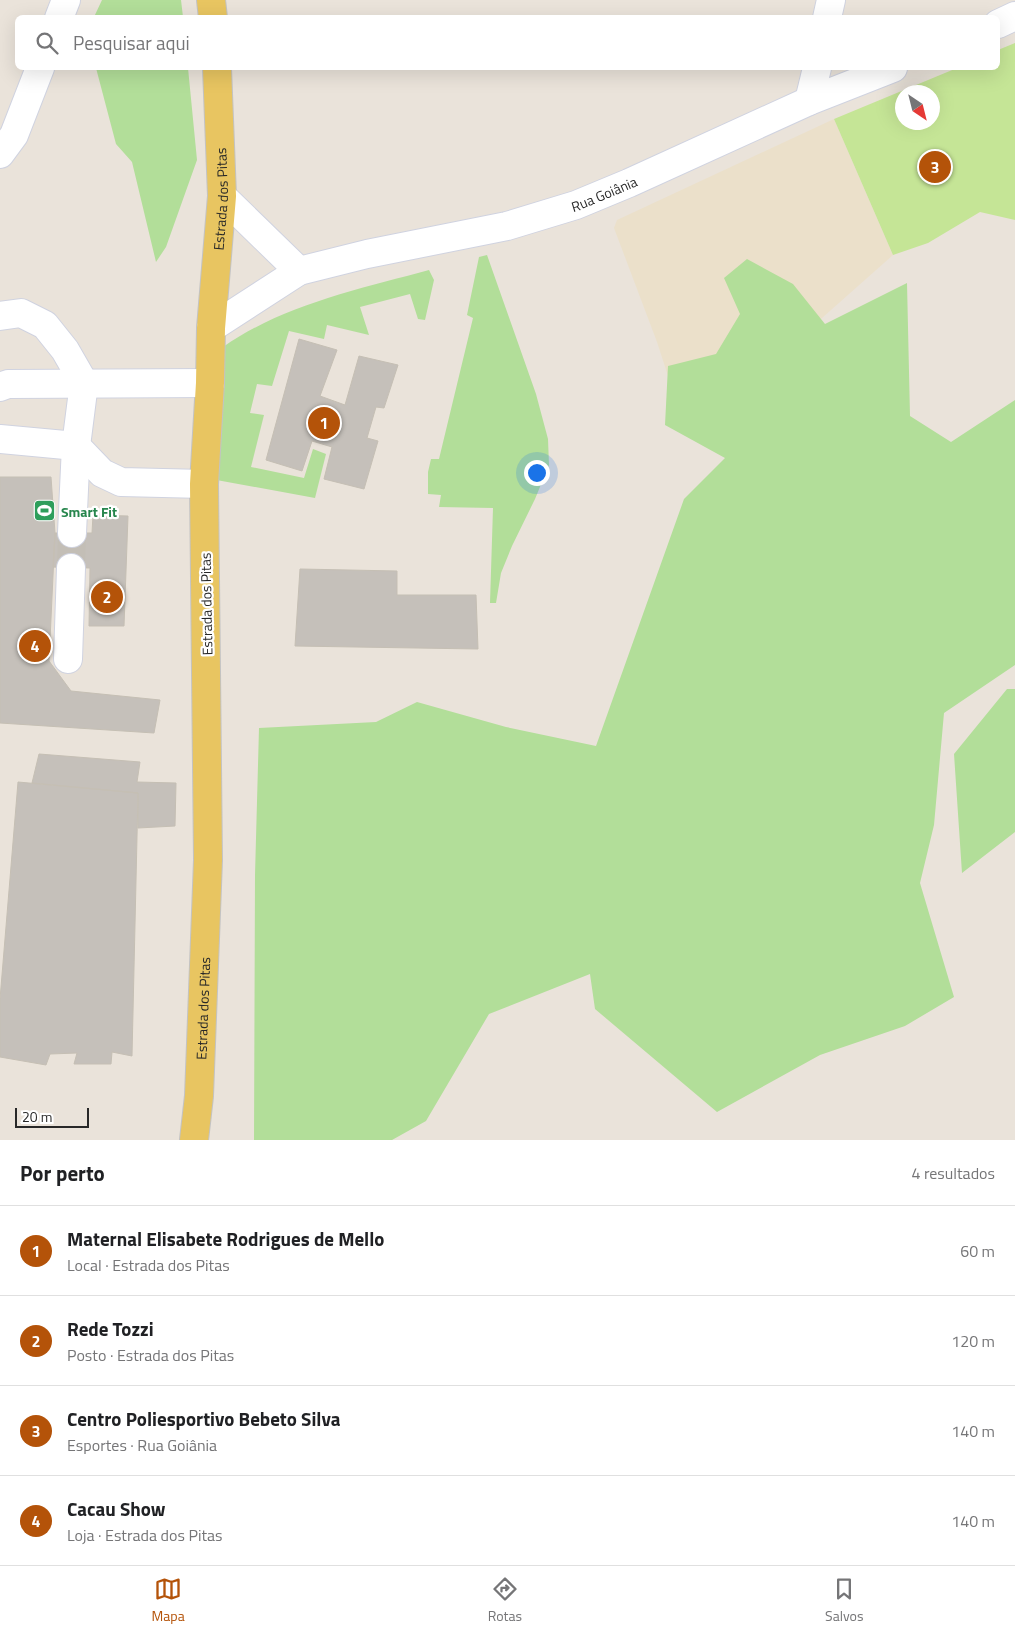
<!DOCTYPE html>
<html lang="pt">
<head>
<meta charset="utf-8">
<style>
  :root { --surface:#fff; --page:#f2f2f2; --text:#202124; --muted:#757577; --line:#e0e0e0; --accent:#b45309 }
  body { margin:0; font-family:"Titillium Web",sans-serif; background:var(--page); color:var(--text) }
  .compass { position:absolute; left:895px; top:85px; width:45px; height:45px; border-radius:50%; background:var(--surface); box-shadow:0 5px 20px #0002; rotate:145deg }
  .scale { position:absolute; left:15px; bottom:12px; width:74px; box-sizing:border-box; padding-left:5px; border:2px solid #282828; border-top:0; font-size:14px; line-height:18px; white-space:nowrap; color:#282828; -webkit-text-stroke:4px #fff; paint-order:stroke }
  .you { position:absolute; left:536px; top:472px; width:18px; height:18px; margin:-12px; border:4px solid #fff; border-radius:50%; background:#1a73e8; box-shadow:0 0 0 8px #1a73e833 }
  .badge { display:grid; place-items:center; width:32px; height:32px; border-radius:50%; background:var(--accent); color:#fff; font-size:16px; font-weight:700 }
  .pin { position:absolute; translate:-50% -50%; border:2px solid #fff; box-shadow:0 1px 5px #0006 }
  .list { margin:0; padding:0; list-style:none }
  h2 { display:flex; justify-content:space-between; align-items:center; height:65px; margin:0; padding:0 20px; font-size:21px }
  h2 small { font-size:16px; font-weight:400; color:var(--muted) }
  .list li { display:grid; grid-template-columns:32px 1fr auto; gap:15px; align-items:center; box-sizing:border-box; height:90px; padding:0 20px; border-top:1px solid var(--line) }
  .list b { display:block; font-size:19px; white-space:nowrap }
  .list p { margin:0; font-size:16px; white-space:nowrap; color:var(--muted) }
  .list em { font-size:16px; font-style:normal; color:var(--muted) }
  .icon { flex:none; width:28px; height:28px; fill:none; stroke:currentColor; stroke-width:2; stroke-linecap:round; stroke-linejoin:round }
  .map { position:relative; flex:none; width:1015px; height:1140px; overflow:hidden }
  .search { position:absolute; background:var(--surface); box-shadow:0 5px 20px #0002; left:15px; right:15px; top:15px; height:55px; display:flex; align-items:center; gap:12px; box-sizing:border-box; padding:0 18px; border-radius:8px; color:var(--muted); font-size:19px }
  .sheet { height:425px; background:var(--surface) }
  nav { display:flex; justify-content:space-around; align-items:center; box-sizing:border-box; height:70px; border-top:1px solid var(--line); background:var(--surface); font-size:14px; color:var(--muted) }
  nav a { display:grid; justify-items:center; gap:2px }
  nav .on { color:var(--accent) }
  .map>svg:first-child { display:block }
  .education { fill:#ebe0ca }
  .green { fill:#b2de99 }
  .pitch { fill:#c5e596; fill-rule:evenodd }
  .building { fill:#c5c0ba; stroke:#c5bfb4 }
  .lines { fill:none; stroke-linecap:round; stroke-linejoin:round }
  .minor-tunnel { stroke:#c3beb6; stroke-width:28; stroke-dasharray:28 14; stroke-linecap:butt }
  .minor-casing { stroke:#d0d3e0; stroke-width:30 }
  .major-casing { stroke:#c3c3c3; stroke-width:30 }
  .minor { stroke:#fff; stroke-width:28 }
  .major { stroke:#e8c561; stroke-width:28 }
  .labels { text-anchor:middle; dominant-baseline:central; stroke-width:4.5; stroke-linejoin:round; paint-order:stroke }
  .street-label { font-size:14px; fill:#282828; stroke:#fff }
  .leisure-label { font-size:14px; font-weight:bold; fill:#27864d; stroke:#fff; text-anchor:start }
</style>
</head>
<body>
<div class="map">
<svg width="1015" height="1140" viewBox="0 0 1015 1140">
  <rect width="100%" height="100%" fill="#eae3da"/>
  <path class="education" d="M834 119 893 255 699 427 685 428 657 342 614 228 617 220Z"/>
  <path class="green" d="M102 0H181L183 17H94Z
    M96 68H188L197 160 166 247 156 262 132 162 116 144Z
    M487 255 536 394 548 439 549 465 535 499 512 546 501 573 496 603H490L493 508 439 507 441 495 428 494V472L431 459H439L473 318 467 315 479 257Z
    M747 259 793 284 825 324 907 283 910 416 951 442 1015 400V665L944 713 934 825 920 883 954 997 905 1026 820 1055 717 1112 595 1009 590 974 489 1014 426 1121 392 1140H254L255 875 259 728 376 722 417 702 506 727 596 746 684 499 725 458 665 425 668 366 716 354 740 314 724 278Z
    M429 270 434 280 425 320 418 319 410 294 360 307 369 335 327 325 324 339 289 331 272 386 257 384 250 413 264 415 251 467 304 478 313 449 326 454 315 498 211 479 223 347C283 305 359 289 429 270Z
    M1007 689H1015V832L962 873 954 754Z"/>
  <path class="pitch" d="M1015 43V220L980 212 928 243 893 255 834 119 957 68H998V50ZM902 92H932V122H902Z"/>
  <path class="building" d="M299 339 337 350 320 396 345 405 359 356 398 365 384 408 376 407 367 438 378 441 364 489 324 479 332 447 312 441 302 471 266 460Z
    M0 477H51L55 533 49 661 71 691 160 700 154 733 0 723Z
    M93 515 128 516 124 626H89L90 568 53 567 55 533H92Z
    M300 569 397 571V595H476L478 649 295 646Z
    M39 754 140 762 137 782 176 783 175 826 138 828V793L32 783Z
    M18 782 138 793 132 1056 112 1052 111 1064H74L77 1053 50 1054 46 1065 0 1057V999Z"/>
  <g class="lines">
    <path class="minor-tunnel" d="M71 568 72 533"/>
    <defs>
      <g id="minor">
        <path d="M59 18 66 0"/>
        <path d="M827 18 831 0"/>
        <path d="M998 24 1015 16"/>
        <path d="M809 101 817 68"/>
        <path d="M0 154 14 135 40 68"/>
        <path d="M222 196 299 271"/>
        <path d="M0 316 21 313 45 325 65 350 84 383 76 446 72 533"/>
        <path id="s1" d="M211 328 299 271 367 254 507 226 576 205 629 183 809 101 893 68"/>
        <path d="M0 387 8 384 210 383"/>
        <path d="M0 439 76 446 102 473 121 482 204 484"/>
        <path d="M68 659 71 568"/>
      </g>
      <g id="major">
        <path d="M211 0 213 18"/>
        <path id="s2" d="M194 1140 199 1096 208 860 204 484 210 383 211 328 222 196 217 68"/>
      </g>
    </defs>
    <use href="#minor" class="minor-casing"/>
    <use href="#major" class="major-casing"/>
    <use href="#minor" class="minor"/>
    <use href="#major" class="major"/>
  </g>
  <defs>
    <symbol id="stadium-square" viewBox="-11 -11 22 22"><rect x="-9" y="-9" width="18" height="18" rx="4" fill="#2e9e5b" stroke="#fff"/><path d="M0-5a6.5 5 0 1 0 0 10a6.5 5 0 1 0 0-10ZM-3.5-1.8h7v3.6h-7Z" fill="#fff"/></symbol>
  </defs>
  <g fill-rule="evenodd">
    <use href="#stadium-square" x="32" y="498" width="25" height="25"/>
  </g>
  <g class="labels">
    <g class="street-label">
      <text stroke="none"><textPath href="#s1" startOffset="420">Rua Goiânia</textPath></text>
      <text stroke="none"><textPath href="#s2" startOffset="942">Estrada dos Pitas</textPath></text>
      <text transform="translate(206 604) rotate(-91)">Estrada dos Pitas</text>
      <text stroke="none"><textPath href="#s2" startOffset="132">Estrada dos Pitas</textPath></text>
    </g>
    <g class="leisure-label">
      <text x="61" y="511">Smart Fit</text>
    </g>
  </g>
</svg>
<svg class="compass" viewBox="-18 -18 36 36"><path d="M0-13l5 13h-10z" fill="#e53935"/><path d="M0 13l5-13h-10z" fill="#757577"/></svg>
<div class="scale">20 m</div>
<div class="you"></div>
<div class="pin badge" style="left:324px;top:423px">1</div>
<div class="pin badge" style="left:107px;top:597px">2</div>
<div class="pin badge" style="left:935px;top:167px">3</div>
<div class="pin badge" style="left:35px;top:646px">4</div>
<div class="search"><svg class="icon" aria-label="search" viewBox="0 0 24 24"><circle cx="10" cy="10" r="6"/><path d="M15 15l6 6"/></svg>Pesquisar aqui</div>
</div>
<section class="sheet">
<h2>Por perto<small>4 resultados</small></h2>
<ul class="list">
<li><span class="badge">1</span><div><b>Maternal Elisabete Rodrigues de Mello</b><p>Local · Estrada dos Pitas</p></div><em>60 m</em></li>
<li><span class="badge">2</span><div><b>Rede Tozzi</b><p>Posto · Estrada dos Pitas</p></div><em>120 m</em></li>
<li><span class="badge">3</span><div><b>Centro Poliesportivo Bebeto Silva</b><p>Esportes · Rua Goiânia</p></div><em>140 m</em></li>
<li><span class="badge">4</span><div><b>Cacau Show</b><p>Loja · Estrada dos Pitas</p></div><em>140 m</em></li>
</ul>
</section>
<nav>
<a class="on"><svg class="icon" aria-label="map" viewBox="0 0 24 24"><path d="M3 6l6-2 6 2 6-2v14l-6 2-6-2-6 2zM9 4v14M15 6v14"/></svg>Mapa</a>
<a><svg class="icon" aria-label="directions" viewBox="0 0 24 24"><path d="M12 3l9 9-9 9-9-9zM9 14v-3h6M13 9l2 2-2 2"/></svg>Rotas</a>
<a><svg class="icon" aria-label="saved" viewBox="0 0 24 24"><path d="M7 4h10v16l-5-4-5 4z"/></svg>Salvos</a>
</nav>
</body>
</html>
